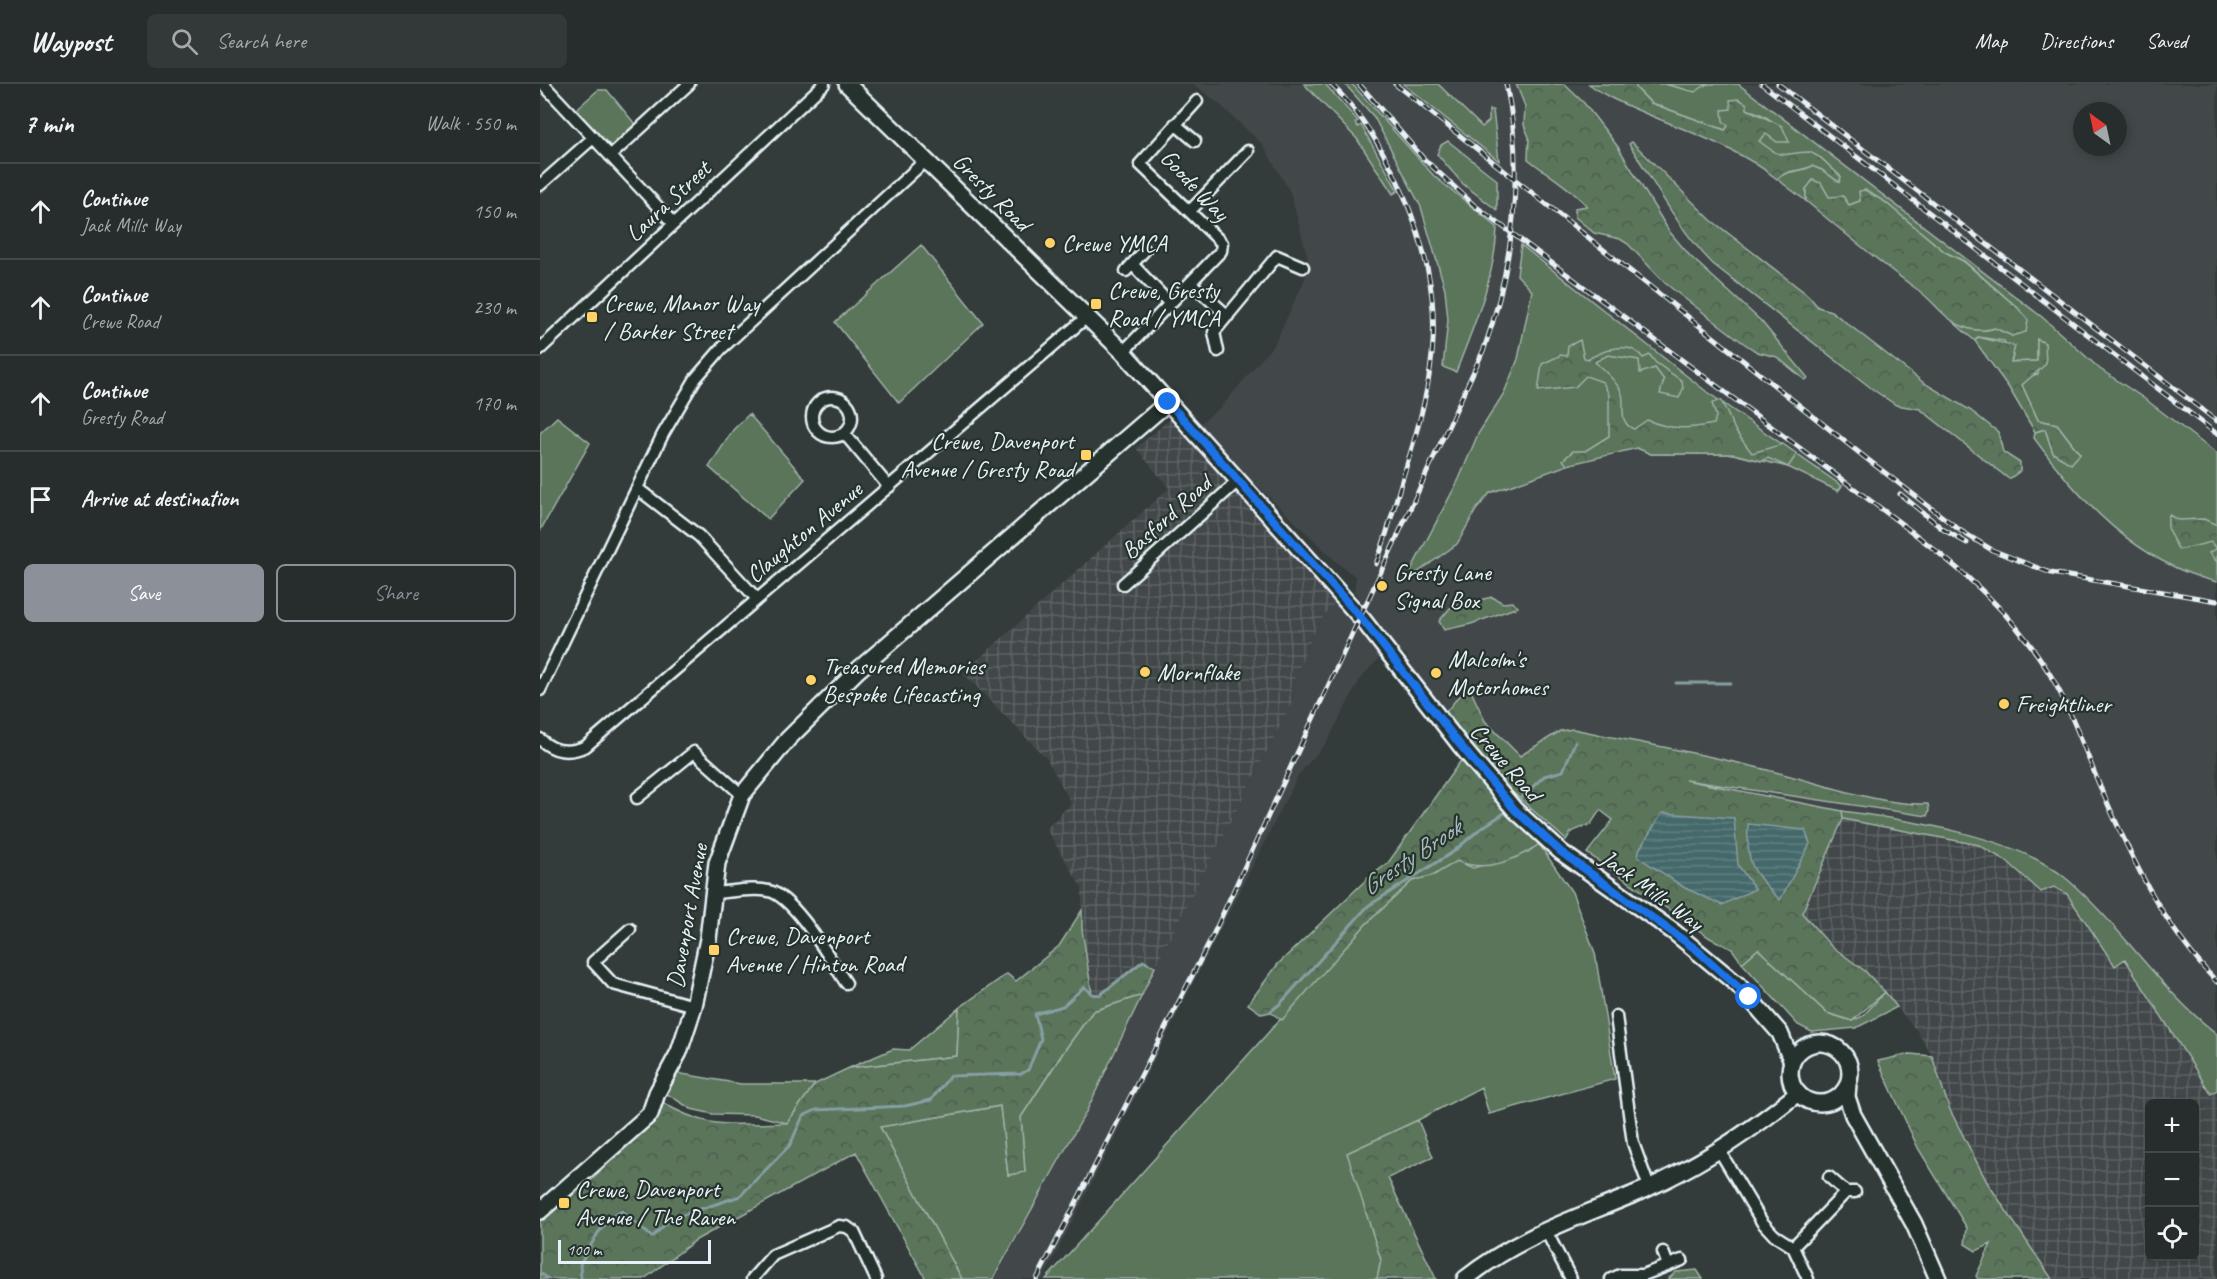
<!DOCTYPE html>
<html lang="en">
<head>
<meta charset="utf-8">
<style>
  :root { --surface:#262d2c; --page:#323938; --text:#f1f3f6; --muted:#a4a8a9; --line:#424948; --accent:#8c9099 }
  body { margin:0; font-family:Caveat,sans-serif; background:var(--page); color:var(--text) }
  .controls { position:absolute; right:18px; bottom:18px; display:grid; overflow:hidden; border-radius:9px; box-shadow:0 3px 9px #0003 }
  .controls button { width:54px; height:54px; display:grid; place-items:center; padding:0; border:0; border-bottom:2px solid var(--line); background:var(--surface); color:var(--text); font:30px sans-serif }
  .compass { position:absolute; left:1533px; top:18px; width:54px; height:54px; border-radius:50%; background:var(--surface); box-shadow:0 3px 9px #0003; rotate:327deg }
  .scale { position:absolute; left:18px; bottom:15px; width:153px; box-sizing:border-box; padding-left:6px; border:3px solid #e8f1f8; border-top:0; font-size:16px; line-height:21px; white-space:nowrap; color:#e8f1f8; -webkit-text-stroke:4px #26332d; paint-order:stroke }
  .stop { position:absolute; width:18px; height:18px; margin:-14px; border:4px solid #1a73e8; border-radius:50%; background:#fff }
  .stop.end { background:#1a73e8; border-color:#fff; box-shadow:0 2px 6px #0008 }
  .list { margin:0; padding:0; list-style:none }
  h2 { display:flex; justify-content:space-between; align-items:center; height:78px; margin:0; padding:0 24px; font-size:26px }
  h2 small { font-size:20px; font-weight:400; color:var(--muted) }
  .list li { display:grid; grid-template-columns:39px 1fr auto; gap:18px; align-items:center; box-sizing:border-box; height:96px; padding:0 24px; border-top:2px solid var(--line) }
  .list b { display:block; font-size:22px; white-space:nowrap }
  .list p { margin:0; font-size:20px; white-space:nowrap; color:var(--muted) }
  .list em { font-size:20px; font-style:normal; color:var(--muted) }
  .actions { display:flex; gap:12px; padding:18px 24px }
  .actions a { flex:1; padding:14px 0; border:2px solid var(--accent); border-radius:9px; text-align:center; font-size:21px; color:var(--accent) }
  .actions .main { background:var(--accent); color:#fff }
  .icon { flex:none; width:33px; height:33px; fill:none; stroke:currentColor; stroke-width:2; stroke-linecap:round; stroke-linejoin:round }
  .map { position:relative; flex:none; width:1677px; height:1195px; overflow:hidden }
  header { display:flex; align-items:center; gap:36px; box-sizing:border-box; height:84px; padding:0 30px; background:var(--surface); border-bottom:2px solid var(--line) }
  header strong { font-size:28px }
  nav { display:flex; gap:33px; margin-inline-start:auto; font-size:21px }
  .search { width:420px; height:54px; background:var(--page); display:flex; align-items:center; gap:15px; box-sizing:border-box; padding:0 21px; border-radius:9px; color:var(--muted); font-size:22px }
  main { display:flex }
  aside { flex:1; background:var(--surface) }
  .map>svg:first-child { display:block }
  .built { fill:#434749; fill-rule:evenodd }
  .industrial { fill:url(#industrial-grid); fill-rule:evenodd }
  .green { fill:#5a745a; stroke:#a1b2a9; stroke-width:1.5 }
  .forest { fill:url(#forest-crowns); stroke:#a1b2a9; stroke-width:1.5 }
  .water { fill:url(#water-rules); stroke:#869fa3; stroke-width:1.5 }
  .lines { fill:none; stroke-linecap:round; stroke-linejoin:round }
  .stream { stroke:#869fa3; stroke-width:3 }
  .street-casing { stroke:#e8f1f8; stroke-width:15 }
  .secondary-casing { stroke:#e8f1f8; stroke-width:20 }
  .street { stroke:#26332d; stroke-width:10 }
  .secondary { stroke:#26332d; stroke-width:15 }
  .rail-casing { stroke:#e8f1f8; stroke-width:5 }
  .rail { stroke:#26332d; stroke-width:3; stroke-dasharray:9; stroke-linecap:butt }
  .route { stroke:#1a73e8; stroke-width:8 }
  .poi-dot { fill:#ffd166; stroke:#26332d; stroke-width:2 }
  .labels { text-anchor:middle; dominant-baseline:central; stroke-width:4.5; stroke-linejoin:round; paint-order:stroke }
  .street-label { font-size:24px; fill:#e8f1f8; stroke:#26332d }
  .poi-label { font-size:24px; fill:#e8f1f8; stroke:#26332d; text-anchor:start }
  .water-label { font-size:26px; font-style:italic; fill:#a7bbbf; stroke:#26332d }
</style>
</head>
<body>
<header>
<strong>Waypost</strong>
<div class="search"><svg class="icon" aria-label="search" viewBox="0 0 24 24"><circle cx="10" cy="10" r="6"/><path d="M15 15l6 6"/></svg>Search here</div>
<nav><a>Map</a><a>Directions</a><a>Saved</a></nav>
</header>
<main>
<aside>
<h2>7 min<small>Walk · 550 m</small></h2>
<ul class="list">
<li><svg class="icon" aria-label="ahead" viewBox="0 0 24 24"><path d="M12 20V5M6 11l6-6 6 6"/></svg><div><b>Continue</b><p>Jack Mills Way</p></div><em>150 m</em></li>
<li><svg class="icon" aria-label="ahead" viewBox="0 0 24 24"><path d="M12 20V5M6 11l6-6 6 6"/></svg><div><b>Continue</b><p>Crewe Road</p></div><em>230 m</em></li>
<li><svg class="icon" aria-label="ahead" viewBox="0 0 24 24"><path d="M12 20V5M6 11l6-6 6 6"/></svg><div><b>Continue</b><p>Gresty Road</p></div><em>170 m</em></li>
<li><svg class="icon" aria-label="arrive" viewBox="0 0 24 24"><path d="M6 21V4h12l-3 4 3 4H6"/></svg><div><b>Arrive at destination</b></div></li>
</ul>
<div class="actions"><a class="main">Save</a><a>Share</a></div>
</aside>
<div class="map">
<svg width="1677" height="1195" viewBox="0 0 1677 1195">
  <defs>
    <pattern id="industrial-grid" width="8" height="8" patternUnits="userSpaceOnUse" patternTransform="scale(1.5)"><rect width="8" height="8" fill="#434749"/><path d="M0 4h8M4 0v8" fill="none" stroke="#5e6264"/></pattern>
    <pattern id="forest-crowns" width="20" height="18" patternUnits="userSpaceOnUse" patternTransform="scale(1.5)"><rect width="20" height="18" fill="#5a745a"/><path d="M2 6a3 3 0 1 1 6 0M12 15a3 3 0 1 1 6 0" fill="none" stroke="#4f5c51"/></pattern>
    <pattern id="water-rules" width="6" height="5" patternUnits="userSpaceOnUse" patternTransform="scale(1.5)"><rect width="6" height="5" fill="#45696a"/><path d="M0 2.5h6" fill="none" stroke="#607f80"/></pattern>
  </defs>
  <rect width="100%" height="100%" fill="#333c3a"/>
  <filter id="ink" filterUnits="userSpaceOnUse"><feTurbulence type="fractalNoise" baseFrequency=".0167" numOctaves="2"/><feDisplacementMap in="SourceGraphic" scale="12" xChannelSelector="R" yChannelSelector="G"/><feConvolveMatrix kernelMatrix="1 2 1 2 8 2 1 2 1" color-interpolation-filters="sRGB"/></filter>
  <g filter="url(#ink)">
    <path class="built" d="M653 0H1677V950L1641 920 1527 795 1501 777 1473 765 1364 735 1302 727 1060 680 991 726 910 637 875 591 866 570 857 567 814 507 816 493 800 481 683 369 658 341 681 323 735 259 765 195 768 174 750 108 723 61 677 18ZM1542 27H1578V63H1542Z
      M797 520 840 573 821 594 787 658 759 690 503 1195H455L569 985 610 892 754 615 750 605 776 544 790 523Z"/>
    <path class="industrial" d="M630 335 797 520 790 523 776 544 750 605 754 615 615 883 603 877 560 911 552 910 542 845V804L506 745 531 719 507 675 423 589 629 404 596 364Z
      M1303 735 1439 761 1468 778 1500 808 1514 803 1527 810 1575 882 1584 875 1671 1009 1677 1006V1195H1512L1447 1098 1409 1024 1392 972 1377 947 1325 887 1290 861 1261 829ZM1610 1020H1654V1172H1610Z"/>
    <path class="green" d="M764 0H785L818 37 815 39 818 43 821 41 858 107 853 110 817 55Z
      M805 0H812L821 10 894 92 957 143C955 194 934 241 916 288L903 283 908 236 905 205 881 123 834 33Z
      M863 0H898L942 43 949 37V26H953L959 77Z
      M1096 0H1125L1149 6 1167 0H1198L1502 233 1560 285 1605 315 1677 370V498C1597 479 1541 418 1494 354L1495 348 1505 345 1513 369 1521 374 1540 370 1517 340 1498 336 1482 301 1488 293 1498 290 1505 260 1497 256V277L1471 278 1473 272 1464 257 1438 253 1435 257 1412 237C1425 244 1440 249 1455 244L1472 252 1478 224 1424 177 1405 168 1345 118 1325 106 1320 117 1309 121 1289 113 1281 99 1266 105V117L1237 95C1247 85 1260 89 1272 82L1282 86 1299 98 1301 93 1281 74 1236 70 1218 57 1237 41C1223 29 1208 22 1189 26V42L1185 46 1111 19 1096 4Z
      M58 6H67L99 45 70 72 31 30Z
      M908 57 957 96V126L923 100 897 70 901 61Z
      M381 161 443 239 359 319 295 238Z
      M981 161 1167 308 1302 402 1298 407 1248 383 1193 370H1111L1097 364 1047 374 950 409 936 426 917 460 874 491 871 486 919 395 938 350 964 309 978 275 992 207 977 191Z
      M209 330 265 395 228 435 169 383 193 346Z
      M17 333 50 359 0 447V349Z
      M1302 727C1368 736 1477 752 1528 796 1582 843 1620 906 1677 950V1006L1671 1010 1585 875 1575 882 1527 810 1514 803 1501 808 1468 778 1439 761 1303 735Z
      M999 760 1032 808 1055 869 1075 995 949 1030 941 1003 878 1036 808 1069 841 1176 837 1195H506L826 840 872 797 887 793 917 777 933 784 988 768Z
      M1218 865 1287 929 1312 937 1323 932 1345 908 1357 923 1316 944 1272 948 1258 941 1202 879Z
      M602 911 547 1026 453 1195H422L340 1043 460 1022 468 1091 485 1088 481 1033 524 967 553 927Z
      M419 924 417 972 309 984 353 965 369 966Z
      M136 989 201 1000H275L247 1039 215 1031 173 1030 151 1025 124 1008Z
      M1157 1186 1163 1195H1128L1136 1188Z"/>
    <path class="forest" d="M976 0H1024L1044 19 1078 63 1129 147 1150 172 1221 237 1268 294 1265 296 1237 273 1217 268 1202 258 1144 214 1125 199 1088 160 1080 155 1054 149 1035 133V124L1047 122C1029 102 1008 91 988 75L989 53 984 41 985 22Z
      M1049 0H1096V4L1111 19 1185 46 1188 42 1183 37 1182 26 1191 25 1190 16 1199 15 1207 20V25L1242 42 1249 58H1237L1226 50 1219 57C1247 79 1241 68 1270 68L1281 74 1301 93 1299 98 1282 86 1272 82C1260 88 1247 85 1237 95 1198 63 1140 45 1093 24 1077 17 1063 11 1049 0Z
      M1125 0H1167L1155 8Z
      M1092 58 1171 136 1268 211 1278 223 1291 227 1384 299 1430 326 1458 348 1463 368 1480 379V387L1469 395 1380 325 1356 321 1335 307 1173 180C1138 145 1116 101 1089 60Z
      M1273 96 1281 99 1289 113 1303 112 1309 121 1320 117 1319 107 1325 106 1345 118 1405 168 1423 177 1478 224 1488 236 1486 248 1472 252 1455 244C1446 247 1433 247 1424 243 1404 236 1394 217 1378 206 1339 178 1303 148 1266 117V105Z
      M1438 253 1475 262 1471 278 1497 277V255L1505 259 1506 280 1482 301 1498 336 1517 340 1540 370 1531 380 1513 369 1505 345 1495 348 1469 304 1435 257Z
      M1040 256 1044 274 1048 275C1065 266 1089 255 1103 274L1110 271 1115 278 1142 297 1143 305 1139 314 1120 310 1124 296 1115 284 1100 289 1099 276 1068 271 1055 278C1064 287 1074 294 1081 307 1087 319 1076 338 1094 345L1107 336C1130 346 1150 345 1174 340L1176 332 1172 319 1181 316 1196 348 1212 369 1243 360 1257 370 1248 383 1228 374 1221 377 1194 370H1111L1097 364 1027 381 1023 376 1033 367H1045L1069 352V311L1063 298 1046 292 1035 303 998 307 1002 280 1021 271 1027 272 1028 262Z
      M1629 431 1638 436 1664 435 1677 441V478L1669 469 1676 465 1671 458 1639 466C1632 454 1625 445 1629 431Z
      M952 513 963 519 972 518 978 523 931 540 904 546 899 537 911 523Z
      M931 607 945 637 980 672 1020 647 1033 645C1099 659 1166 670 1231 687 1277 698 1340 722 1388 720L1389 727 1387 732 1145 696 1302 727 1303 735 1262 829 1290 861 1325 887 1345 908 1312 937 1287 929 1218 865 1202 879 1192 865 1170 854 1047 769 1073 736 1060 726 1051 740 1031 748 1026 756 968 704 909 634 906 628 918 613Z
      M922 675 999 760C975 777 944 789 917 777L894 791 872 797 826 840 742 936 730 928 722 930 708 920 738 880 828 794 848 779Z
      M542 826V845L552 910 560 911 603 877 615 883 602 911 553 927 524 967 481 1033 485 1088 468 1091 460 1022 340 1043 422 1195H386L316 1068 156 1156 104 1195H0V1128C53 1108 85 1060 120 1017 169 1047 193 1040 247 1039L275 1000 309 984 417 972 419 924 467 890 476 897 519 862Z
      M1370 970 1392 972 1409 1024 1447 1098 1512 1195H1438L1436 1192 1451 1160 1436 1167 1425 1160 1427 1144 1378 1064 1338 977Z
      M878 1036 893 1073 848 1094 896 1195H837L841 1176 807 1069Z"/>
    <path class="water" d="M1122 729 1194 734 1198 781 1215 805 1182 821 1145 804 1098 773 1099 766Z
      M1208 740 1265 746 1270 760 1240 816C1212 787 1206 781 1208 740Z"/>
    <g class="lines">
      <path class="stream" d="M1136 599H1191
        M975 720 1004 692 1023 687 1035 658
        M731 927 740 920 828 822 913 768 940 745 969 726
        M0 1189 9 1195
        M41 1195 40 1180 58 1149 71 1133 82 1127 112 1153 131 1135 200 1112 250 1061 263 1032 276 1026 365 1022 391 1016 410 992 481 990 488 986 501 955 495 930 523 922 544 903 552 910 560 911 603 877 609 880"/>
      <defs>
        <path id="street" d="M3 0 134 140
          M635 40 655 57
          M70 72 149 0
          M0 101 53 54
          M650 127 708 67
          M592 180 630 220
          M586 187 605 166
          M652 200 688 232
          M0 265 284 0
          M678 267 674 248 737 172 763 183
          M583 268 681 167 682 159 600 80 657 17
          M272 333a20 20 0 1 1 40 0a20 20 0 1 1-40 0Z
          M304 349 349 403
          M98 405 159 452 217 515
          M583 500 697 398
          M0 606 123 350 156 294 182 264 387 75
          M0 655C13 668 29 670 46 662L548 232
          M97 714 154 668 202 711
          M174 809C191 808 213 803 229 807 255 813 291 877 306 899
          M90 845 53 878 73 900 154 922
          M1076 932 1093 1059 1109 1103
          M1179 1066 1222 1138 1234 1151 1253 1163 1268 1195
          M1289 1093 1306 1108H1315
          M1005 1145 1031 1195
          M1253 1163 1306 1108
          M1123 1168 1128 1181
          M212 1195 233 1171 299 1142 307 1143 314 1148 336 1195
          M1071 1195 1080 1191H1103L1142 1176"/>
        <path id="secondary" d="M307 0 583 268 823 536 921 662 975 726 1021 768 1134 848 1198 901 1240 949 1252 978
          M1250 989a30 30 0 1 1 60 0a30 30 0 1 1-60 0Z
          M1308 1000 1307 1013 1313 1031 1374 1140 1398 1195
          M0 1127 110 1030 117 1009 139 968 154 922 168 855 177 779 202 711 248 655 318 586 628 318
          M925 1195C983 1149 1042 1133 1108 1104 1162 1080 1212 1046 1258 1009"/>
      </defs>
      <use href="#street" class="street-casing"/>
      <use href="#secondary" class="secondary-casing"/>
      <use href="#street" class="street"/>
      <use href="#secondary" class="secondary"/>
      <defs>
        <path id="rail" d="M791 0C824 32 847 71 865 114 909 222 897 285 863 393 854 422 847 452 836 480
          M819 0 882 73 934 121 1363 441C1421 485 1474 529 1511 592 1531 626 1544 664 1559 700 1590 771 1622 842 1677 898
          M855 0 1327 375 1421 447 1452 466 1511 489 1677 517
          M1222 0 1677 350
          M1238 0 1677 337
          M1360 410 1404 446 1427 459
          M497 1195 673 851 944 265C973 183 985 86 966 0"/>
      </defs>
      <use href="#rail" class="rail-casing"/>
      <use href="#rail" class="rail"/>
    </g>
  </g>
  <g class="lines" filter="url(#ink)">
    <path class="route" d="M628 318 823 536 921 662 975 726 1021 768 1157 866 1209 913"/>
  </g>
  <g class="poi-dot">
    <circle cx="510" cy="159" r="6"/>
    <rect x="550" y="214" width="12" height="12" rx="3"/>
    <rect x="46" y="227" width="12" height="12" rx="3"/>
    <rect x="540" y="365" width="12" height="12" rx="3"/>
    <circle cx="842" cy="502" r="6"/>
    <circle cx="605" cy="588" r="6"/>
    <circle cx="896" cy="589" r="6"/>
    <circle cx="271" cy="596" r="6"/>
    <circle cx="1464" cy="620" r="6"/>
    <rect x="168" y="860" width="12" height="12" rx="3"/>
    <rect x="18" y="1113" width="12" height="12" rx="3"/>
  </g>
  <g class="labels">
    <g class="street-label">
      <text transform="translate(655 101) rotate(47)">Goode Way</text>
      <text transform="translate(452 108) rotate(45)">Gresty Road</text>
      <text transform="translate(128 117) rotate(-43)">Laura Street</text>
      <text transform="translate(626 433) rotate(-42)">Basford Road</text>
      <text transform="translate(264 448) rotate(-40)">Claughton Avenue</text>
      <text transform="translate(966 678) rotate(49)">Crewe Road</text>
      <text transform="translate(1112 806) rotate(36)">Jack Mills Way</text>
      <text transform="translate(147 832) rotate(-80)">Davenport Avenue</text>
    </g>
    <g class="poi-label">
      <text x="522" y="159">Crewe YMCA</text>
      <text x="568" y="206">Crewe, Gresty<tspan x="568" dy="28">Road / YMCA</tspan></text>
      <text x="64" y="219">Crewe, Manor Way<tspan x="64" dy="28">/ Barker Street</tspan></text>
      <text x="534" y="357" text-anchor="end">Crewe, Davenport<tspan x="534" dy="28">Avenue / Gresty Road</tspan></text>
      <text x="854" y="488">Gresty Lane<tspan x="854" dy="28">Signal Box</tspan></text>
      <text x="908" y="575">Malcolm's<tspan x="908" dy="28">Motorhomes</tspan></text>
      <text x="283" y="582">Treasured Memories<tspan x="283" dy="28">Bespoke Lifecasting</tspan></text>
      <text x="617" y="588">Mornflake</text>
      <text x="1476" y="620">Freightliner</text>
      <text x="186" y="852">Crewe, Davenport<tspan x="186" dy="28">Avenue / Hinton Road</tspan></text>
      <text x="36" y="1105">Crewe, Davenport<tspan x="36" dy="28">Avenue / The Raven</tspan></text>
    </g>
    <g class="water-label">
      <text transform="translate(871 773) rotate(-34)">Gresty Brook</text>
    </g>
  </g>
</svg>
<div class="controls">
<button>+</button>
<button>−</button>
<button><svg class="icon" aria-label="locate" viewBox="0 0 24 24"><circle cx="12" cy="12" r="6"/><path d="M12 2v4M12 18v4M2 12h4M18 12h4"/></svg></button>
</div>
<svg class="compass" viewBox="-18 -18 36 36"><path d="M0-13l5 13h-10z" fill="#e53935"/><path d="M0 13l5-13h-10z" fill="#a4a8a9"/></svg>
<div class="scale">100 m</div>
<div class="stop" style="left:1209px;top:913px"></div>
<div class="stop end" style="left:628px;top:318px"></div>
</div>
</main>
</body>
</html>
